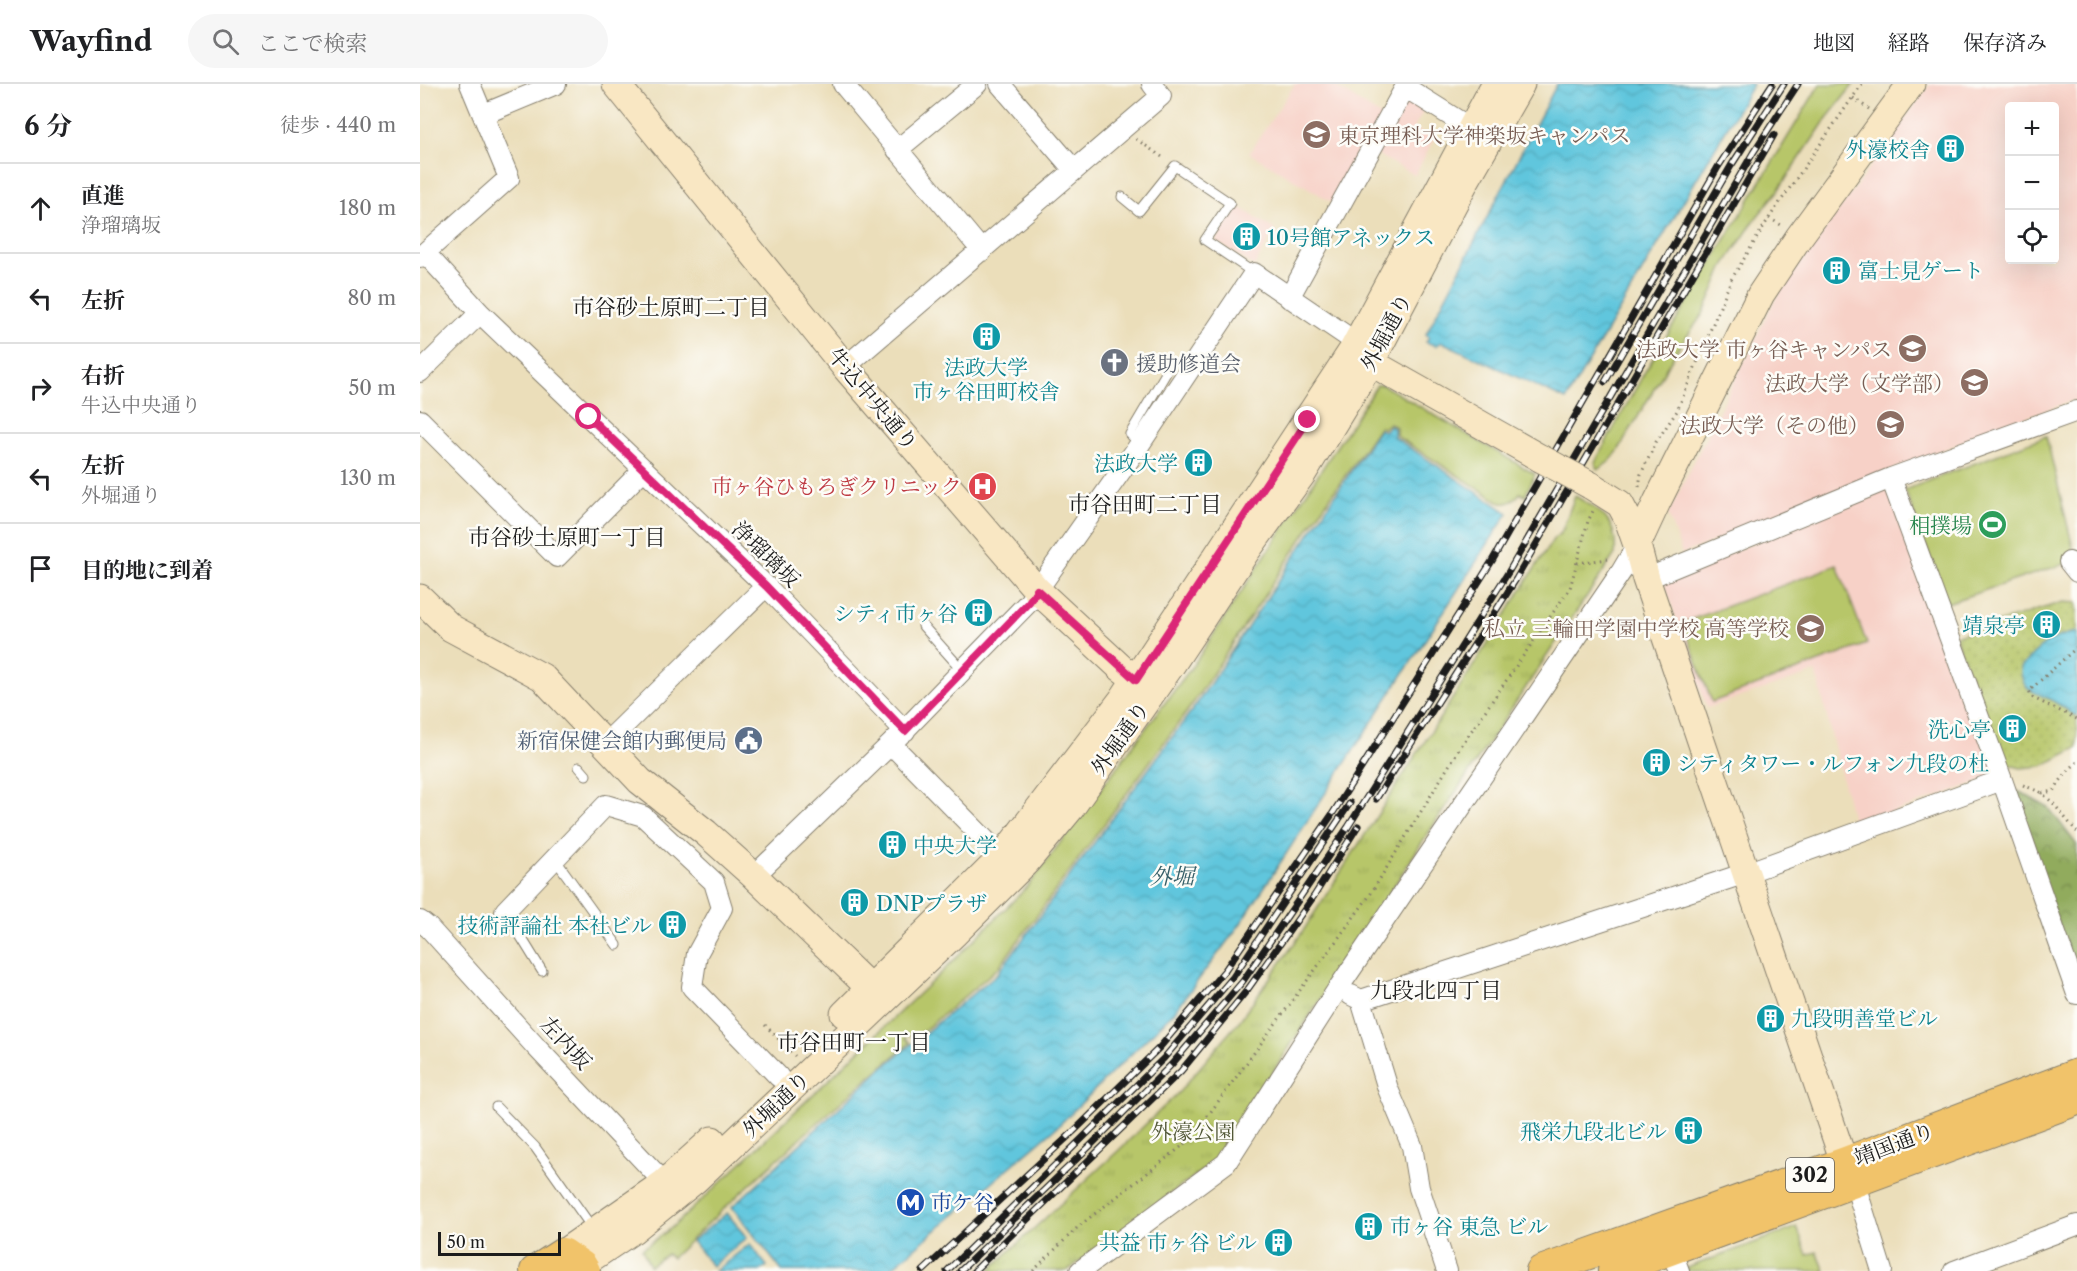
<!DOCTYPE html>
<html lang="ja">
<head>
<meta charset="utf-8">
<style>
  :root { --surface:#fff; --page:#f6f6f6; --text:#202124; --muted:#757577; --line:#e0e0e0 }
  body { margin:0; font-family:"Libre Caslon Text","Noto Serif JP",serif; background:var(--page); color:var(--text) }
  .controls { position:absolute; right:18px; top:18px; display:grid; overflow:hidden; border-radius:6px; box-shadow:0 6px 24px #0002 }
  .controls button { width:54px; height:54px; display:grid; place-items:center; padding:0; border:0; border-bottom:2px solid var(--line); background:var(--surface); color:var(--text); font:30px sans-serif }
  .scale { position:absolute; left:18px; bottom:15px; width:123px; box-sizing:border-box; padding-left:6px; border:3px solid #1c1c1c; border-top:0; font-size:16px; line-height:21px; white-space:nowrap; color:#1c1c1c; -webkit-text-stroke:4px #fdfcf7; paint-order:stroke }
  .stop { position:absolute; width:18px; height:18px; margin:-14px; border:4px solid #db2777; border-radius:50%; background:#fff }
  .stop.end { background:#db2777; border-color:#fff; box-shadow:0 2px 6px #0008 }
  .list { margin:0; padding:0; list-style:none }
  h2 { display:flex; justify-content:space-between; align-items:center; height:78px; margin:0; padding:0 24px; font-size:26px }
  h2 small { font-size:20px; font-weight:400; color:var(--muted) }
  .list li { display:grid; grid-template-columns:39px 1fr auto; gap:18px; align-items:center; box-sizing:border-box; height:90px; padding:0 24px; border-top:2px solid var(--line) }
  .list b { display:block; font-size:22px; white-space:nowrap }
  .list p { margin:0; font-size:20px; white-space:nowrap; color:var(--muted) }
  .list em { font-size:20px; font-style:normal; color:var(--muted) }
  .icon { flex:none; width:33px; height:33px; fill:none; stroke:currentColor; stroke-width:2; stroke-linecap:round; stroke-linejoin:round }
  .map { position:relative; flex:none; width:1657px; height:1187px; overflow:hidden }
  header { display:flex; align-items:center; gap:36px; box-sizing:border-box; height:84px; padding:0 30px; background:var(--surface); border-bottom:2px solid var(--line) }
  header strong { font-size:28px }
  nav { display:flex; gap:33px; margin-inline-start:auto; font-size:21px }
  .search { width:420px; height:54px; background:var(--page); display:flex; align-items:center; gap:15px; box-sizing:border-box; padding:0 21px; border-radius:33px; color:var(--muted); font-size:22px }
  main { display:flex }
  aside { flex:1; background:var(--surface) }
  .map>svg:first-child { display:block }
  .built { fill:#f7d1c7; fill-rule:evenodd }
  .grass { fill:#b7c669; stroke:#6a7142; stroke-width:1.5 }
  .forest { fill:url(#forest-crowns); stroke:#56643c; stroke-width:1.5 }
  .park { fill:url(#park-tufts); stroke:#6a7142; stroke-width:1.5 }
  .garden { fill:url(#garden-dots); stroke:#6a7142; stroke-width:1.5 }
  .water { fill:url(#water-waves); stroke:#3e717c; stroke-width:1.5 }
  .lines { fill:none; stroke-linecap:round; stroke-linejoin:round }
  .lane-casing { stroke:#847d6b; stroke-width:11 }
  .street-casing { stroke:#847d6b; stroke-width:22 }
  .secondary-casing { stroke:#847d6b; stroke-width:29 }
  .primary-casing { stroke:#847d6b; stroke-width:32 }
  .path { stroke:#847d6b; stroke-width:3; stroke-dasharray:1.5 4.5; stroke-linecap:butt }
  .lane { stroke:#fff; stroke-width:9 }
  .street { stroke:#fff; stroke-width:20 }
  .secondary { stroke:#f9e7c3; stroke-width:27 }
  .primary { stroke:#f1c36a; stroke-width:30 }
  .rail-casing { stroke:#1c1c1c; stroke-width:7 }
  .rail { stroke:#fdfcf7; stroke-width:4.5; stroke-dasharray:14; stroke-linecap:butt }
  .secondary-bridge-casing { stroke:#847d6b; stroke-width:29; stroke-linecap:butt }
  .secondary-bridge { stroke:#f9e7c3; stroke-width:27 }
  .route { stroke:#db2777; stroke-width:8 }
  .labels { text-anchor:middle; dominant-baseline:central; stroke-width:5; stroke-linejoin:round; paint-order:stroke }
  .shield { fill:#fdfcf7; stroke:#605f5e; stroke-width:1.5 }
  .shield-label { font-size:20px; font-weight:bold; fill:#1c1c1c }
  .education-label { font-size:21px; fill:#785e54; stroke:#fdfcf7; text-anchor:end }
  .culture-label { font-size:21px; fill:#0d838f; stroke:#fdfcf7; text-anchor:end }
  .street-label { font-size:21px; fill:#1c1c1c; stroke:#fdfcf7 }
  .worship-label { font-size:21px; fill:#5b616d; stroke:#fdfcf7; text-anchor:start }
  .health-label { font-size:21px; fill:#be3a42; stroke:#fdfcf7; text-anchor:end }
  .leisure-label { font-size:21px; fill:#27864d; stroke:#fdfcf7; text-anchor:end }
  .service-label { font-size:21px; fill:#4e5e75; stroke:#fdfcf7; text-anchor:end }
  .park-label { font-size:21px; fill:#525837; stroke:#fdfcf7 }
  .transit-label { font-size:21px; fill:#164399; stroke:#fdfcf7; text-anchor:start }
  .neighbourhood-label { font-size:22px; fill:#1c1c1c; stroke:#fdfcf7 }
  .water-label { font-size:22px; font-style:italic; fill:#376069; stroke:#fdfcf7 }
</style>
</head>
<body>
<header>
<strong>Wayfind</strong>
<div class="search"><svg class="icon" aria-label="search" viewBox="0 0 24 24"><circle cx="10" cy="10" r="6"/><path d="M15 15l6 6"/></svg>ここで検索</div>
<nav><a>地図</a><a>経路</a><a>保存済み</a></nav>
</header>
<main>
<aside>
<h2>6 分<small>徒歩 · 440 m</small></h2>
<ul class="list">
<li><svg class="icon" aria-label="ahead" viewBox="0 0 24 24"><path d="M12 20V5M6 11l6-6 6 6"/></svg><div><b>直進</b><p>浄瑠璃坂</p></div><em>180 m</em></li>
<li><svg class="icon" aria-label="left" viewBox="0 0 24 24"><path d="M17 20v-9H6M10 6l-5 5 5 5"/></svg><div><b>左折</b></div><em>80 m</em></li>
<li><svg class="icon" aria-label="right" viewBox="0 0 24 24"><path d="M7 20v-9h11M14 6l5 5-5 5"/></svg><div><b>右折</b><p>牛込中央通り</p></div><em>50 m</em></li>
<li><svg class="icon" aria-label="left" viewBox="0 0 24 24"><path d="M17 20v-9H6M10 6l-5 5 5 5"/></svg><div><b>左折</b><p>外堀通り</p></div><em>130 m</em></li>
<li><svg class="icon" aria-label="arrive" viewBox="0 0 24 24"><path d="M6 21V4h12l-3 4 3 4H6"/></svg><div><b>目的地に到着</b></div></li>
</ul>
</aside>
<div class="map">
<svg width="1657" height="1187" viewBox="0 0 1657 1187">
  <defs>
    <pattern id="forest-crowns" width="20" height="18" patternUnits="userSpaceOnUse" patternTransform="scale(1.5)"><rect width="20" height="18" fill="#91ab5d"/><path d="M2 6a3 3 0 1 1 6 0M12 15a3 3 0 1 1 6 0" fill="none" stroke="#768a4c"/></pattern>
    <pattern id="park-tufts" width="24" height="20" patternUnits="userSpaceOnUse" patternTransform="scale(1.5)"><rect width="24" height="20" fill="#b7c669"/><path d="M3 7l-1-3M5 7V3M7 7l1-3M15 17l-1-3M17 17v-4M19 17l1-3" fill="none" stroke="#9daa5a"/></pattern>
    <pattern id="garden-dots" width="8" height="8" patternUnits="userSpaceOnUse" patternTransform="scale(1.5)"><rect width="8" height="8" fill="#b7c669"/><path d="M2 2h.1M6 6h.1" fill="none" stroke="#9daa5a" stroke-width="1.8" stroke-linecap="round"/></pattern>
    <pattern id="water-waves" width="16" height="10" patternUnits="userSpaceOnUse" patternTransform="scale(1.5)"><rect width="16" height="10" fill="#60c6dd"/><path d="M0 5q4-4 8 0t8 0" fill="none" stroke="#53aabd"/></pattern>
  </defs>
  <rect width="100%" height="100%" fill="#fdfcf7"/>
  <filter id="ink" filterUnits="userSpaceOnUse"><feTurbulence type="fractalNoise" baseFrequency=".0167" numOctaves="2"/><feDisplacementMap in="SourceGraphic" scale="12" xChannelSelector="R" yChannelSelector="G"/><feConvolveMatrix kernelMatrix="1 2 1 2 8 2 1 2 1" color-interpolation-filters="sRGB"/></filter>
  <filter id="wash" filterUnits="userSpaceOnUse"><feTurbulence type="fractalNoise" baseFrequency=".008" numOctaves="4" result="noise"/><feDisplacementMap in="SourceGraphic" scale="24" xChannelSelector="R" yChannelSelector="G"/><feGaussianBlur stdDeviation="1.35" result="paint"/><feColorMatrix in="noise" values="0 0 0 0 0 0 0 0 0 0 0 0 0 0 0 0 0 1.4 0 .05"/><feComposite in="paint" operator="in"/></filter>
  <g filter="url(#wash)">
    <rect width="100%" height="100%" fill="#ebdeba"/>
    <path class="built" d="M875 0H912L962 33 915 120 829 69Z
      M1510 0H1657V315L1590 339 1262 470 1248 430 1355 215ZM1590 22H1634V176H1590Z
      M984 11 1005 24 994 44 1014 55 995 91 952 68Z
      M818 122 855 146 834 182 795 157Z
      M1464 406 1473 411 1577 691 1434 743 1396 588 1287 624 1243 496Z"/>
    <path class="grass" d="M1400 0H1434L1407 34 1357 108 1336 134 1305 180 1283 230 1255 269 1198 367 1190 377 1178 386 1175 378 1226 286Z
      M957 301H963L1115 390 1105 412 1100 409C1094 417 1090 420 1081 419L979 354 976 351V343L969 339 964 344 959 343 893 438 774 618 579 883 494 955 488 950 485 953 490 959C408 1027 329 1100 252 1174L247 1170 230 1182 222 1165 249 1146 282 1116 522 888 607 803 774 580Z
      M1626 352 1656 476 1527 519 1485 406Z
      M1417 481 1447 560 1292 618 1262 539Z
      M1377 1143 1387 1171 1397 1168 1405 1187H1265L1264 1185Z"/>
    <path class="forest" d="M1591 706 1600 708 1629 724 1657 761V894Z"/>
    <path class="park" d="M1155 412C1181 427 1198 437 1195 470L1003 757 796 1076 647 1187H568L698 1067 760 1007 820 936 881 850 1038 606 1134 454 1141 449Z"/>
    <path class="garden" d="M1643 518 1657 519V664L1622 682 1601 684 1582 679 1535 552Z"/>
    <path class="water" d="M1137 0H1333L1146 316 1022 258 1016 262 1006 258 1009 253 1006 250Z
      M970 342 974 344V353L1088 429 821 839 755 927 638 1042 468 1187H362L312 1123 459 987 578 889 778 618 959 345 964 347Z
      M1657 548V631H1654C1646 626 1638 619 1629 615 1611 606 1601 607 1601 583 1617 564 1631 552 1657 548Z
      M307 1129 327 1154 292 1182 272 1157Z
      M330 1160 347 1182 340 1187H295Z"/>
  </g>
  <g filter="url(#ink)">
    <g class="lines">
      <defs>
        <path id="lane" d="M702 113 719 127 755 82 810 119 785 156 834 189
          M720 360 710 350 746 289
          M503 542 543 587
          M159 683 166 691
          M135 775 197 861
          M85 827 122 887
          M76 1023 115 1063 173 1145"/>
        <path id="street" d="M423 0 562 167
          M580 0 654 86
          M985 3 1050 44
          M64 30 136 0
          M477 66 557 0
          M5 169 60 229 346 502 485 647
          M0 173 89 94 50 0
          M869 214 987 0
          M425 283 741 12 732 0
          M0 288 60 229
          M0 336 137 473 224 385
          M1471 394 1582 696 1657 910
          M1649 478 1657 488
          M1226 495 1471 394 1657 327
          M186 659 346 502
          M582 773 471 660 609 518 720 360 834 189 937 259
          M334 792 471 660
          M85 827 186 721 223 732 294 798 302 824 277 870 272 903 359 993
          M0 837 9 844 117 964 252 1107
          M931 911 941 916 968 1005 992 1062 999 1104 1027 1187
          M941 916 1326 789 1582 696
          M1434 1097 1462 1187
          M1251 1166 1259 1187
          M660 1187 806 1079 917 906 1201 488 1217 461
          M1534 1187 1657 1141"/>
        <path id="secondary" d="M196 0 425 283 617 506 701 584 730 605
          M936 270 1120 374
          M1170 401 1200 420 1208 435 1217 461 1226 495 1419 1063 1433 1096
          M1217 461 1237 418 1341 210 1379 153 1491 0
          M0 514 31 544 122 593 220 697 286 749 334 792 450 904
          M424 930 582 773 702 616 932 267 1075 0
          M145 1187 143 1169 244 1099 292 1056
          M152 1187 213 1146 275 1096 534 850 607 777 651 724 750 583 825 469 883 389 951 278 1046 96 1101 0"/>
        <path id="primary" d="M115 1187 143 1169 162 1182 165 1187
          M1121 1187 1426 1078 1657 990
          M1193 1187 1657 1016"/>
      </defs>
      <use href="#lane" class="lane-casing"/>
      <use href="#street" class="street-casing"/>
      <use href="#secondary" class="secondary-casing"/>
      <use href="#primary" class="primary-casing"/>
      <path class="path" d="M1433 14 1449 25
        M716 55 745 75
        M1349 134 1361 141
        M1219 403 1221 390 1236 358 1257 327 1311 196 1349 134 1442 0
        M1157 479 1188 475
        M1657 563 1609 607 1613 614 1657 635
        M1603 701 1622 709 1633 719 1657 748
        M1622 709 1633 707 1646 689 1657 678
        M345 941 375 972
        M613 1187 659 1142 770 1056 950 811 1041 662 1150 504 1168 437 1173 427"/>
      <use href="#lane" class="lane"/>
      <use href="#street" class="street"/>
      <use href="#secondary" class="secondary"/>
      <use href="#primary" class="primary"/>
      <defs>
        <path id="rail" d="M1185 298 1311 82 1364 0
          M956 715 1096 495 1354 51
          M503 1187 653 1048 740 963 805 886 911 732 1072 477 1298 83 1352 0
          M527 1187 744 974 813 893 930 719
          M540 1187 670 1062 752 980 823 897 928 743 1089 487 1333 69 1378 0
          M554 1187 761 987 828 905 894 812 938 742"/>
      </defs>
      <use href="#rail" class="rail-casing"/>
      <use href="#rail" class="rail"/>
      <defs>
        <path id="secondary-bridge" d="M1120 374 1170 401"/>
      </defs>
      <use href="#secondary-bridge" class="secondary-bridge-casing"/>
      <use href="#secondary-bridge" class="secondary-bridge"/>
    </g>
  </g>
  <g class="lines" filter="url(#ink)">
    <path class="route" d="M169 333 346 502 485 647 609 518 617 506 716 596 888 336"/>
  </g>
  <defs>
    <symbol id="university-disc" viewBox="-11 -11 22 22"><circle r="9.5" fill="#8d6e63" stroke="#fdfcf7"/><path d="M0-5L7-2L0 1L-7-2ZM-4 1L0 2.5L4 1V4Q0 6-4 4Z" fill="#fff"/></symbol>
    <symbol id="building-disc" viewBox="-11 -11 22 22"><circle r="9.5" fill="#0f9aa8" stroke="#fdfcf7"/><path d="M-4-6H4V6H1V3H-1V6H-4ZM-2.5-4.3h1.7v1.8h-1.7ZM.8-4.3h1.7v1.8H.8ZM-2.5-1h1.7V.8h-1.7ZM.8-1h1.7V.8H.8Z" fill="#fff"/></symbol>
    <symbol id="church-disc" viewBox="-11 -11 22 22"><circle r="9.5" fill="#6b7280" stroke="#fdfcf7"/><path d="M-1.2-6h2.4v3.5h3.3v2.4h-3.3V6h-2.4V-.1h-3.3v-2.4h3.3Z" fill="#fff"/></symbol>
    <symbol id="hospital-disc" viewBox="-11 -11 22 22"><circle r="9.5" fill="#e0444e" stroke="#fdfcf7"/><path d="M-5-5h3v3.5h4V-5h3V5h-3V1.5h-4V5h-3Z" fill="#fff"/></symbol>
    <symbol id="stadium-disc" viewBox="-11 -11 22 22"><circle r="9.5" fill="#2e9e5b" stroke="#fdfcf7"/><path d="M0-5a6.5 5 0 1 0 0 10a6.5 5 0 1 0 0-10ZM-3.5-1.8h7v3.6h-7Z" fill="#fff"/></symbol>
    <symbol id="school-disc" viewBox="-11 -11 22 22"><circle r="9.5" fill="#8d6e63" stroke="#fdfcf7"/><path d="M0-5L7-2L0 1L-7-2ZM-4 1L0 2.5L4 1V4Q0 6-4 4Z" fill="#fff"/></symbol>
    <symbol id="civic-disc" viewBox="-11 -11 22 22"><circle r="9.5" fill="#5c6f8a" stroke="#fdfcf7"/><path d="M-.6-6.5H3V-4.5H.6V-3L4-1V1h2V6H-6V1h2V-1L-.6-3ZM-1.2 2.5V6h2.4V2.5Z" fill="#fff"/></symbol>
    <symbol id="metro-disc" viewBox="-11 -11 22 22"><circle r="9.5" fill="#1a4fb4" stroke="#fdfcf7"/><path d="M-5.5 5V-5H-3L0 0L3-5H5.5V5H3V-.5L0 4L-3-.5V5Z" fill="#fff"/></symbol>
  </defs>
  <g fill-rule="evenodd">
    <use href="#university-disc" x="880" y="34" width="33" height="33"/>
    <use href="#building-disc" x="1514" y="48" width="33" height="33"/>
    <use href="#building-disc" x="810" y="136" width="33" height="33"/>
    <use href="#building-disc" x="1400" y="170" width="33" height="33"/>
    <use href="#building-disc" x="550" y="236" width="33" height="33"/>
    <use href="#university-disc" x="1476" y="248" width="33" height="33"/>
    <use href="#church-disc" x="678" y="262" width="33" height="33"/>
    <use href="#university-disc" x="1538" y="282" width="33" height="33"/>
    <use href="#university-disc" x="1454" y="324" width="33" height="33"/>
    <use href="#building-disc" x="762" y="362" width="33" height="33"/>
    <use href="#hospital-disc" x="546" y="386" width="33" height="33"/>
    <use href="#stadium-disc" x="1556" y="424" width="33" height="33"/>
    <use href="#building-disc" x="542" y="512" width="33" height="33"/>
    <use href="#building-disc" x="1610" y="524" width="33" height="33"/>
    <use href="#school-disc" x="1374" y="528" width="33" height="33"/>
    <use href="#building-disc" x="1576" y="628" width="33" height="33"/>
    <use href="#civic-disc" x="312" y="640" width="33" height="33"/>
    <use href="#building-disc" x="1220" y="662" width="33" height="33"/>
    <use href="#building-disc" x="456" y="744" width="33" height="33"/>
    <use href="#building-disc" x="418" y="802" width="33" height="33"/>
    <use href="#building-disc" x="236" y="824" width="33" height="33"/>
    <use href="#building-disc" x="1334" y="918" width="33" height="33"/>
    <use href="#building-disc" x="1252" y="1030" width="33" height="33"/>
    <use href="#metro-disc" x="474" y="1102" width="33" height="33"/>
    <use href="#building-disc" x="932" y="1126" width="33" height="33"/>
    <use href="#building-disc" x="842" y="1142" width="33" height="33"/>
  </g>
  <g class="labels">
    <rect class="shield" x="1366" y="1074" width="48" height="34" rx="4.5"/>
    <g class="shield-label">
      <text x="1390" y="1091">302</text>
    </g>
    <g class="education-label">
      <text x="918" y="51" text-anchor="start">東京理科大学神楽坂キャンパス</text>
      <text x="1472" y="265">法政大学 市ヶ谷キャンパス</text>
      <text x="1534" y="299">法政大学（文学部）</text>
      <text x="1449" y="341">法政大学（その他）</text>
      <text x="1369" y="544">私立 三輪田学園中学校 高等学校</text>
    </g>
    <g class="culture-label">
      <text x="1510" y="65">外濠校舎</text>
      <text x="847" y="153" text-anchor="start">10号館アネックス</text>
      <text x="1438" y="186" text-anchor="start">富士見ゲート</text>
      <text x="566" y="283" text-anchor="middle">法政大学<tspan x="566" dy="24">市ヶ谷田町校舎</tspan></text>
      <text x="758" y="379">法政大学</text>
      <text x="538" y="529">シティ市ヶ谷</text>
      <text x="1605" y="541">靖泉亭</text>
      <text x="1571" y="645">洗心亭</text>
      <text x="1257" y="679" text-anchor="start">シティタワー・ルフォン九段の杜</text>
      <text x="493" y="761" text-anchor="start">中央大学</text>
      <text x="456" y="819" text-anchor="start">DNPプラザ</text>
      <text x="232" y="841">技術評論社 本社ビル</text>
      <text x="1371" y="934" text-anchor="start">九段明善堂ビル</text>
      <text x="1247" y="1047">飛栄九段北ビル</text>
      <text x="970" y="1142" text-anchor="start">市ヶ谷 東急 ビル</text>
      <text x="837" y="1158">共益 市ヶ谷 ビル</text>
    </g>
    <g class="street-label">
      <text transform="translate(966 248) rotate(-62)">外堀通り</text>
      <text transform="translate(453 315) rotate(50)">牛込中央通り</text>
      <text transform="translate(346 470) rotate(44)">浄瑠璃坂</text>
      <text transform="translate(700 654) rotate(-55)">外堀通り</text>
      <text transform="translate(146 959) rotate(47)">左内坂</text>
      <text transform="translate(356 1020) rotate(-44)">外堀通り</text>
      <text transform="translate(1474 1060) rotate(-21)">靖国通り</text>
    </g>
    <g class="worship-label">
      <text x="716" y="279">援助修道会</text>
    </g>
    <g class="health-label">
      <text x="542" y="402">市ヶ谷ひもろぎクリニック</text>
    </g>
    <g class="leisure-label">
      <text x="1552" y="441">相撲場</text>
    </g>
    <g class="service-label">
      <text x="307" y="656">新宿保健会館内郵便局</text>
    </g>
    <g class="park-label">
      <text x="773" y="1047">外濠公園</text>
    </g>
    <g class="transit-label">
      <text x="511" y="1118">市ケ谷</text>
    </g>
    <g class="neighbourhood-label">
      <text x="251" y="223">市谷砂土原町二丁目</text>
      <text x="725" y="420">市谷田町二丁目</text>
      <text x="147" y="453">市谷砂土原町一丁目</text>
      <text x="1016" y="906">九段北四丁目</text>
      <text x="434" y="958">市谷田町一丁目</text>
    </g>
    <g class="water-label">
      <text x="752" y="792">外堀</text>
    </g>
  </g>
</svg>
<div class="controls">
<button>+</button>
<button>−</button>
<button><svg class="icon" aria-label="locate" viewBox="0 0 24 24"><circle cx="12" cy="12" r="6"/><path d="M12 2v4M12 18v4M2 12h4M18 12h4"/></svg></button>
</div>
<div class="scale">50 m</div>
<div class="stop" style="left:169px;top:333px"></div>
<div class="stop end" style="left:888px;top:336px"></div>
</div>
</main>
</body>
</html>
